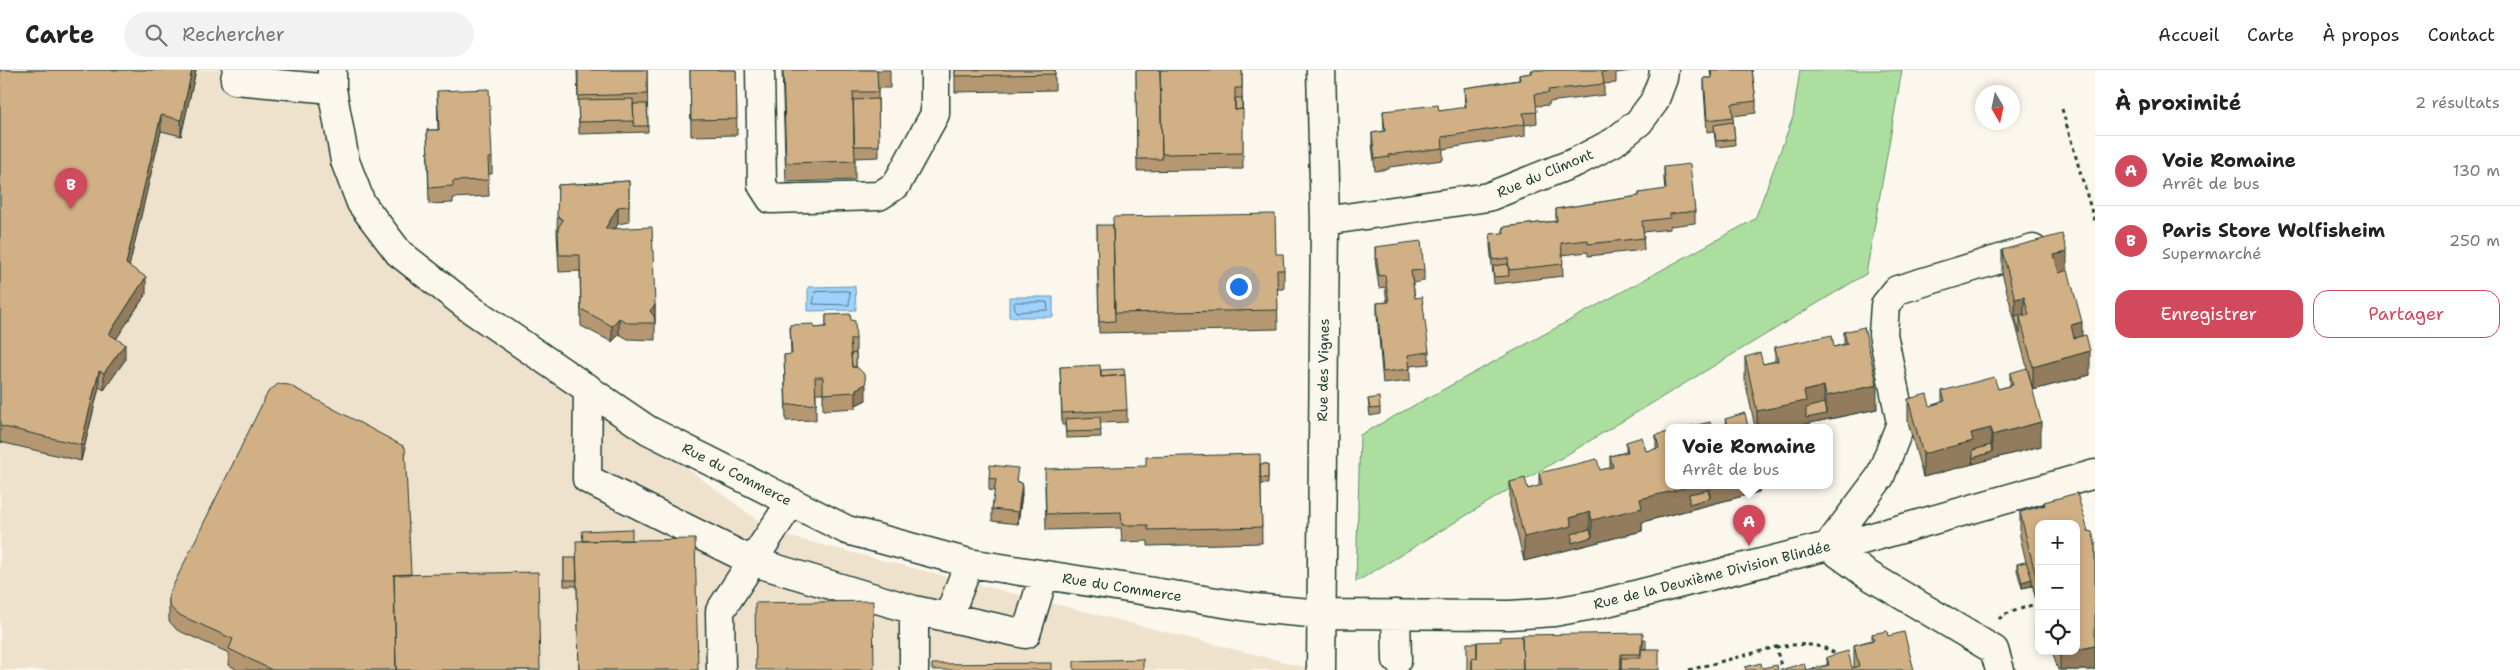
<!DOCTYPE html>
<html lang="fr">
<head>
<meta charset="utf-8">
<style>
  :root { --surface:#fff; --page:#f2f2f2; --text:#222; --muted:#767676; --line:#e0e0e0; --accent:#d1495b }
  body { margin:0; font-family:"Shantell Sans",sans-serif; background:var(--page); color:var(--text) }
  .controls { position:absolute; right:15px; bottom:15px; display:grid; overflow:hidden; border-radius:10px; box-shadow:0 2px 8px #0003 }
  .controls button { width:45px; height:45px; display:grid; place-items:center; padding:0; border:0; border-bottom:1px solid var(--line); background:var(--surface); color:var(--text); font:25px sans-serif }
  .compass { position:absolute; left:1975px; top:15px; width:45px; height:45px; border-radius:50%; background:var(--surface); box-shadow:0 2px 8px #0003; rotate:171deg }
  .you { position:absolute; left:1238px; top:216px; width:18px; height:18px; margin:-12px; border:4px solid #fff; border-radius:50%; background:#1a73e8; box-shadow:0 0 0 8px #1a73e833 }
  .badge { display:grid; place-items:center; width:32px; height:32px; border-radius:50%; background:var(--accent); color:#fff; font-size:16px; font-weight:700 }
  .pin { position:absolute; translate:-50% -41px; filter:drop-shadow(0 1px 2px #0008) }
  .pin::after { content:''; position:absolute; top:26px; width:18px; height:15px; background:inherit; clip-path:polygon(0 0,100% 0,50% 100%) }
  .popup { position:absolute; left:1665px; top:354px; width:168px; height:65px; box-sizing:border-box; display:grid; place-content:center; border-radius:10px; background:var(--surface); filter:drop-shadow(0 1px 4px #0005); font-size:16px; white-space:nowrap; color:var(--muted) }
  .popup b { font-size:19px; color:var(--text) }
  .popup::after { content:''; position:absolute; left:50%; top:100%; margin-left:-10px; border:10px solid transparent; border-top-color:var(--surface) }
  .list { margin:0; padding:0; list-style:none }
  h2 { display:flex; justify-content:space-between; align-items:center; height:65px; margin:0; padding:0 20px; font-size:21px }
  h2 small { font-size:16px; font-weight:400; color:var(--muted) }
  .list li { display:grid; grid-template-columns:32px 1fr auto; gap:15px; align-items:center; box-sizing:border-box; height:70px; padding:0 20px; border-top:1px solid var(--line) }
  .list b { display:block; font-size:19px; white-space:nowrap }
  .list p { margin:0; font-size:16px; white-space:nowrap; color:var(--muted) }
  .list em { font-size:16px; font-style:normal; color:var(--muted) }
  .actions { display:flex; gap:10px; padding:15px 20px }
  .actions a { flex:1; padding:11px 0; border:1px solid var(--accent); border-radius:15px; text-align:center; font-size:18px; color:var(--accent) }
  .actions .main { background:var(--accent); color:#fff }
  .icon { flex:none; width:28px; height:28px; fill:none; stroke:currentColor; stroke-width:2; stroke-linecap:round; stroke-linejoin:round }
  .map { position:relative; flex:none; width:2095px; height:600px; overflow:hidden }
  header { display:flex; align-items:center; gap:30px; box-sizing:border-box; height:70px; padding:0 25px; background:var(--surface); border-bottom:1px solid var(--line) }
  header strong { font-size:24px }
  nav { display:flex; gap:28px; margin-inline-start:auto; font-size:18px }
  .search { width:350px; height:45px; background:var(--page); display:flex; align-items:center; gap:12px; box-sizing:border-box; padding:0 18px; border-radius:28px; color:var(--muted); font-size:19px }
  main { display:flex }
  aside { flex:1; background:var(--surface) }
  .map>svg:first-child { display:block }
  .built { fill:#efe2cd }
  .green { fill:#abde9f; stroke:#658e6a }
  .water { fill:#9ed1fc; stroke:#6b96ac }
  .lines { fill:none; stroke-linecap:round; stroke-linejoin:round }
  .shore { stroke:#527884; stroke-width:1 }
  .minor-casing { stroke:#1f3d34; stroke-width:31 }
  .path { stroke:#1f3d34; stroke-width:3; stroke-dasharray:4 4; stroke-linecap:butt }
  .minor { stroke:#fbf7ec; stroke-width:28 }
  .wall { fill:#b59772; stroke:#1f3d34 }
  .shaded-wall { fill:#937b5d; stroke:#1f3d34 }
  .building { fill:#d2b085; stroke:#1f3d34 }
  .labels { text-anchor:middle; dominant-baseline:central; stroke-width:4; stroke-linejoin:round; paint-order:stroke }
  .street-label { font-size:14px; fill:#1f3d34; stroke:#fbf7ec }
</style>
</head>
<body>
<header>
<strong>Carte</strong>
<div class="search"><svg class="icon" aria-label="search" viewBox="0 0 24 24"><circle cx="10" cy="10" r="6"/><path d="M15 15l6 6"/></svg>Rechercher</div>
<nav><a>Accueil</a><a>Carte</a><a>À propos</a><a>Contact</a></nav>
</header>
<main>
<div class="map">
<svg width="2095" height="600" viewBox="0 0 2095 600">
  <rect width="100%" height="100%" fill="#fbf7ec"/>
  <filter id="ink" filterUnits="userSpaceOnUse"><feTurbulence type="fractalNoise" baseFrequency=".02" numOctaves="2"/><feDisplacementMap in="SourceGraphic" scale="10" xChannelSelector="R" yChannelSelector="G"/><feConvolveMatrix kernelMatrix="1 2 1 2 8 2 1 2 1" color-interpolation-filters="sRGB"/></filter>
  <g filter="url(#ink)">
    <path class="built" d="M0 0H332L361 133 472 240 775 463 1316 600H0Z"/>
    <path class="green" d="M1800 0H1902L1866 204 1356 512 1360 365 1755 149 1793 47Z"/>
    <path class="water" d="M855 216 856 240 808 241V217Z
      M1009 227H1053V247H1009Z"/>
    <g class="lines">
      <path class="shore" d="M848 221 850 223 849 235 813 234 815 222Z
        M1016 232H1047L1048 240 1016 242 1014 234Z"/>
      <defs>
        <path id="minor" d="M237 0 235 10 332 19
          M332 0V19L345 91 361 133 399 183 472 240 648 360 847 460 969 493 1255 538 1321 544 1510 545 1554 542 1599 534 1828 476 1862 470 2095 404
          M760 0 762 115 771 129 879 126 896 115 935 44V0
          M1321 0 1325 151 1321 600
          M1325 151 1488 127 1576 92 1614 72 1639 52 1654 32 1663 8 1664 0
          M588 318 587 409 754 492 914 540 1026 564 1044 505
          M914 540V600
          M1396 544 1397 590
          M948 548 969 493
          M721 600 720 541 791 432
          M2000 600 1994 580 1865 503 1828 476 1880 407 1901 353 1883 264 1885 235 1897 220 2033 179 2037 182"/>
      </defs>
      <use href="#minor" class="minor-casing"/>
      <path class="path" d="M2062 39 2095 153
        M1999 549 2003 545 2032 535
        M1776 577C1797 574 1822 571 1839 587
        M1689 600 1776 577 1782 600"/>
      <use href="#minor" class="minor"/>
    </g>
    <path class="wall" d="M0 0H196L181 66 161 61 129 196 146 224 116 269 125 290 104 320 99 317 81 391 0 372Z
      M577 0H647L648 62 579 64Z
      M690 0H736L737 65 691 66Z
      M782 0H890V18H878L879 87 855 88V110L786 112Z
      M955 0H1055V20L955 22Z
      M1136 0H1242L1243 99 1137 101Z
      M1531 0H1631V1L1616 3V13L1604 14V25L1549 32V35L1536 36 1537 53 1525 55V66L1443 79V90L1389 97V99L1375 101 1372 74V63L1384 61 1383 41H1439L1465 38 1464 18 1519 10V5L1531 3Z
      M1710 0H1752L1756 31V43L1733 46 1735 75 1716 77 1714 61 1707 62 1704 20V8H1711Z
      M437 21 492 88V104H488L489 126 453 128V133L429 134 427 60H438Z
      M1664 97 1695 141V153L1670 156V159L1643 162 1644 180 1588 186V182L1562 185 1563 206 1494 214 1490 176V164L1503 163V157L1556 151V139L1639 126V123L1665 120 1664 109Z
      M629 111V152L618 154 615 159 655 235V270L628 269 619 264 612 272 581 256 580 201 559 202 557 163 558 115Z
      M1097 155 1276 184 1284 200V219H1277L1278 259 1099 263Z
      M1375 177 1424 200V211L1413 213 1415 228 1429 282V294L1410 296V311L1383 314 1377 245V233L1387 232 1385 217 1379 218 1375 189Z
      M2002 180 2067 200 2082 266 2090 305 2033 320 2002 203Z
      M826 245 851 250 856 269V297L866 330 856 335V338L823 340V323H816V350L786 351 784 285H791L790 255 814 258 826 257Z
      M1844 262 1877 339 1791 357H1755L1745 310V287L1763 294 1775 291V277H1834L1844 274Z
      M1060 297 1101 300 1127 340V352L1100 353 1101 367 1066 368 1065 355H1062Z
      M2010 303 2041 376 1923 407 1908 352V329L1930 336 1942 332V321L1998 319 2010 316Z
      M1368 329 1380 338V344L1370 346Z
      M1656 365 1669 415H1759V422L1642 452V461L1524 491 1510 435V412L1528 419 1539 416V403L1600 400 1610 398V386L1626 382V372L1646 381 1656 379Z
      M1260 394H1268V414H1261L1262 473 1148 476V471L1122 472 1121 458 1046 460 1045 415Z
      M989 408 1018 412 1022 424 1018 454 992 451V439L995 421 989 420Z
      M2044 432 2088 461 2095 473V599L2090 600H2058L2052 581H2076L2039 454V529L2036 530 2032 514V516L2022 518 2017 500V494L2026 492 2020 466V442L2044 435Z
      M632 470 698 600H579L577 515V516H564V488L576 498Z
      M411 504 540 600H238L229 595V583L177 560 169 551V524Z
      M2039 556V575L2035 564V557Z
      M1872 564 1888 566 1914 600H1807L1827 595V587L1852 598 1854 597V575L1872 570Z
      M1643 569 1646 579 1659 600H1467Z"/>
    <path class="shaded-wall" d="M192 0H196L181 66V50Z
      M161 45V61L126 210V194Z
      M618 137V154L605 176V159Z
      M2067 182V205L2054 209V185Z
      M146 207V224L109 280V264Z
      M2024 227V250L2015 246V229Z
      M655 235V252L650 241Z
      M619 248V264L612 272V256Z
      M2082 252V275L2071 278V255Z
      M125 274V290L104 320V303Z
      M2090 281V305L2033 320V297Z
      M99 301V317L81 391V375Z
      M866 314V330L856 335V319Z
      M1877 315V339L1791 357H1757V341L1804 321 1824 316V340L1826 344V326Z
      M2041 352V376L1973 394V388L1992 382V365Z
      M1991 358V381L1973 386V394L1923 407V384L1971 363Z
      M1022 413V424L1018 454V442Z
      M1687 415H1708V426L1710 428V415H1759V422L1642 452V461L1524 491V467L1570 448 1590 442V466L1592 467V450L1640 429Z
      M2039 506V529L2036 530V507Z
      M2032 509V516L2022 518V512Z
      M2095 576V599L2090 600H2060V584L2072 581H2076V580Z"/>
    <path class="building" d="M0 0H192L181 50 161 45 126 194 146 207 109 264 125 274 104 303 99 301 81 375 0 356Z
      M578 0H647V24L578 26Z
      M690 0H736L737 49 691 50Z
      M783 0H877L878 22H853L855 91 786 93Z
      M955 0H1055V4L955 6Z
      M1136 0H1160L1162 89H1137Z
      M1160 0H1242V18H1235V40L1243 39V83L1162 84Z
      M1532 0H1616V1L1602 2 1604 14 1548 20 1549 23 1535 24 1537 42 1523 43 1525 54 1442 67 1443 78 1388 85 1389 87 1375 89 1372 63 1385 61 1383 41 1438 35 1439 41 1466 37 1464 18 1520 10 1519 5 1532 3Z
      M1711 0H1752L1756 31 1732 34 1733 47 1707 50 1704 8H1712Z
      M489 19 492 88H488L489 110 453 111V116L429 118 427 60H439L437 21Z
      M1235 28H1242V39L1235 40Z
      M633 29 634 51 579 52 578 30Z
      M878 29 879 76H854L853 30Z
      M633 34H647L648 56H634Z
      M1733 52 1735 69 1716 71 1714 55Z
      M1690 94 1695 141 1670 144V148L1642 151 1644 168 1588 174V170L1561 173 1563 194 1509 200 1508 188 1493 190 1490 164 1504 163 1503 157 1557 151 1556 139 1639 126V123L1666 119 1664 97Z
      M629 111V136L618 137 605 159 652 157 655 235 650 241 654 246 655 253H628L619 248 612 256 581 239 580 185H559L558 158 563 150 557 146 558 115Z
      M1275 144 1276 184H1283L1284 200H1277L1278 240 1115 243 1113 147Z
      M1097 155H1113L1115 251 1099 252Z
      M2062 164 2067 182 2054 185 2059 203 2068 200 2082 252 2071 255 2074 268 2086 265 2090 281 2033 297 2020 247 2029 245 2024 227 2015 229 2002 180Z
      M1421 171 1424 200 1411 201 1415 228 1422 227 1429 282 1408 285 1410 299 1383 302 1377 233 1389 232 1385 205 1379 206 1375 177Z
      M1508 194 1509 206 1494 207 1493 196Z
      M850 244 851 250 855 251 856 269H850L852 297H857L865 305 866 314 856 319V322L823 324V307H815L816 334 786 335 784 285 792 284 790 255 814 254V258L826 257V245Z
      M2024 244V246L2020 247V264L2015 246Z
      M1864 257 1877 315 1826 326 1824 316 1804 321 1806 331 1757 341 1745 287 1760 283 1763 294 1778 291 1775 277 1832 265 1834 277 1847 274 1844 262Z
      M856 283V297H852L851 284Z
      M1100 295 1101 307 1125 305 1127 340 1062 343 1060 297Z
      M2027 298 2041 352 1992 365 1991 358 1971 363 1973 371 1923 384 1908 329 1927 324 1930 336 1945 331 1942 321 1994 307 1998 319 2013 315 2010 303Z
      M1124 299 1125 305 1101 307V300Z
      M278 314 289 315 405 377 411 504 394 505 396 600H272L229 579 233 569 177 544 169 535V524L268 322Z
      M1379 327 1380 338 1370 339 1368 329Z
      M1824 333 1826 344 1806 348V338Z
      M1745 343 1748 357H1728L1725 349Z
      M1100 347 1101 361 1066 362 1065 349Z
      M1710 352 1711 357H1689Z
      M1669 362V415H1689V417L1640 429 1642 438 1592 450 1590 442 1570 448 1572 456 1524 467 1510 412 1525 408 1528 419 1542 415 1539 403 1597 389 1600 400 1613 397 1610 386 1628 382 1626 372 1642 367 1646 381 1659 378 1656 365Z
      M1991 375 1992 382 1973 388V380Z
      M1260 384 1262 457 1148 460V455H1122L1121 442 1046 444 1045 399 1146 396V387Z
      M1260 394H1268V408H1260Z
      M990 395 1018 398 1016 411 1022 413 1018 442 992 439 996 409 989 408Z
      M1708 420 1710 428 1689 434V424Z
      M2077 423 2088 461 2092 462 2095 473V576L2076 580V454H2039V506L2036 507 2020 442 2045 435 2044 432Z
      M632 459V470L583 471 582 461Z
      M1590 459 1592 467 1572 473V464Z
      M695 469 698 600H579L576 471Z
      M564 488H576L577 510H564Z
      M2026 492 2032 509 2022 512 2017 494Z
      M538 502 540 600H396L394 505Z
      M873 531 874 600H756L755 533Z
      M2039 556V569L2035 557Z
      M1887 561 1888 566 1904 562 1914 600H1807L1829 595 1827 587 1848 581 1852 598 1859 596 1854 575 1874 570 1872 564Z
      M1643 563V575H1641V584H1621V600H1523L1522 565Z
      M1522 566 1523 600H1472V588H1477V572L1501 571 1500 567Z
      M1643 569H1646V579H1643Z
      M1467 573H1477V588H1472V600H1467Z
      M1641 579H1659V600H1621V588H1641Z
      M2059 581H2072L2060 584Z
      M1143 589V600H1074V591Z
      M1051 593V600H932V594Z
      M1761 593 1762 598 1777 595 1778 600H1746L1745 597Z
      M1804 593 1806 600H1784V599Z"/>
  </g>
  <g class="labels">
    <g class="street-label">
      <text transform="translate(1545 103) rotate(-23)">Rue du Climont</text>
      <text transform="translate(1323 300) rotate(-89)">Rue des Vignes</text>
      <text transform="translate(737 404) rotate(27)">Rue du Commerce</text>
      <text transform="translate(1712 505) rotate(-14)">Rue de la Deuxième Division Blindée</text>
      <text transform="translate(1122 517) rotate(9)">Rue du Commerce</text>
    </g>
  </g>
</svg>
<div class="controls">
<button>+</button>
<button>−</button>
<button><svg class="icon" aria-label="locate" viewBox="0 0 24 24"><circle cx="12" cy="12" r="6"/><path d="M12 2v4M12 18v4M2 12h4M18 12h4"/></svg></button>
</div>
<svg class="compass" viewBox="-18 -18 36 36"><path d="M0-13l5 13h-10z" fill="#e53935"/><path d="M0 13l5-13h-10z" fill="#767676"/></svg>
<div class="you"></div>
<div class="pin badge" style="left:1749px;top:476px">A</div>
<div class="popup"><b>Voie Romaine</b>Arrêt de bus</div>
<div class="pin badge" style="left:71px;top:139px">B</div>
</div>
<aside>
<h2>À proximité<small>2 résultats</small></h2>
<ul class="list">
<li><span class="badge">A</span><div><b>Voie Romaine</b><p>Arrêt de bus</p></div><em>130 m</em></li>
<li><span class="badge">B</span><div><b>Paris Store Wolfisheim</b><p>Supermarché</p></div><em>250 m</em></li>
</ul>
<div class="actions"><a class="main">Enregistrer</a><a>Partager</a></div>
</aside>
</main>
</body>
</html>
